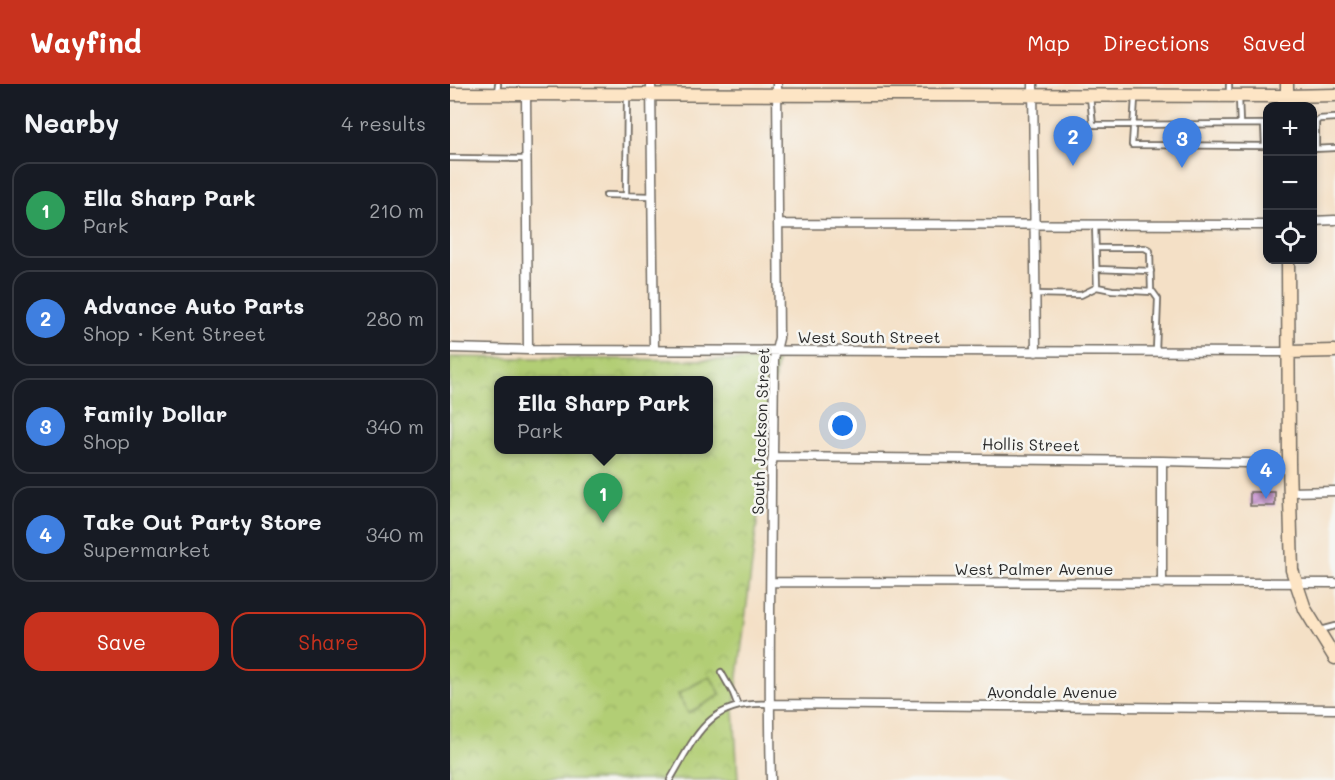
<!DOCTYPE html>
<html lang="en">
<head>
<meta charset="utf-8">
<style>
  :root { --surface:#171b24; --page:#242831; --text:#f1f3f6; --muted:#9ea1a6; --line:#363941; --accent:#c8321e }
  body { margin:0; font-family:Mali,sans-serif; background:var(--page); color:var(--text) }
  .controls { position:absolute; right:18px; top:18px; display:grid; overflow:hidden; border-radius:12px; box-shadow:0 3px 9px #0003 }
  .controls button { width:54px; height:54px; display:grid; place-items:center; padding:0; border:0; border-bottom:2px solid var(--line); background:var(--surface); color:var(--text); font:30px sans-serif }
  .you { position:absolute; left:393px; top:342px; width:21px; height:21px; margin:-15px; border:4px solid #fff; border-radius:50%; background:#1a73e8; box-shadow:0 0 0 9px #1a73e833 }
  .badge { display:grid; place-items:center; width:39px; height:39px; border-radius:50%; background:var(--accent); color:#fff; font-size:20px; font-weight:700 }
  .pin { position:absolute; translate:-50% -50px; filter:drop-shadow(0 2px 3px #0008) }
  .pin::after { content:''; position:absolute; top:32px; width:21px; height:18px; background:inherit; clip-path:polygon(0 0,100% 0,50% 100%) }
  .popup { position:absolute; left:44px; top:292px; width:219px; height:78px; box-sizing:border-box; display:grid; place-content:center; border-radius:12px; background:var(--surface); filter:drop-shadow(0 2px 4px #0005); font-size:20px; white-space:nowrap; color:var(--muted) }
  .popup b { font-size:22px; color:var(--text) }
  .popup::after { content:''; position:absolute; left:50%; top:100%; margin-left:-12px; border:12px solid transparent; border-top-color:var(--surface) }
  .list { margin:0; padding:0; list-style:none }
  h2 { display:flex; justify-content:space-between; align-items:center; height:78px; margin:0; padding:0 24px; font-size:26px }
  h2 small { font-size:20px; font-weight:400; color:var(--muted) }
  .list li { display:grid; grid-template-columns:39px 1fr auto; gap:18px; align-items:center; box-sizing:border-box; height:96px; margin:0 12px 12px; padding:0 12px; border:2px solid var(--line); border-radius:18px }
  .list b { display:block; font-size:22px; white-space:nowrap }
  .list p { margin:0; font-size:20px; white-space:nowrap; color:var(--muted) }
  .list em { font-size:20px; font-style:normal; color:var(--muted) }
  .actions { display:flex; gap:12px; padding:18px 24px }
  .actions a { flex:1; padding:14px 0; border:2px solid var(--accent); border-radius:18px; text-align:center; font-size:21px; color:var(--accent) }
  .actions .main { background:var(--accent); color:#fff }
  .icon { flex:none; width:33px; height:33px; fill:none; stroke:currentColor; stroke-width:2; stroke-linecap:round; stroke-linejoin:round }
  .map { position:relative; flex:none; width:885px; height:696px; overflow:hidden }
  header { display:flex; align-items:center; gap:36px; box-sizing:border-box; height:84px; padding:0 30px; background:var(--accent); color:#fff }
  header strong { font-size:28px }
  nav { display:flex; gap:33px; margin-inline-start:auto; font-size:21px }
  main { display:flex }
  aside { flex:1; background:var(--surface) }
  .map>svg:first-child { display:block }
  .park { fill:url(#park-crowns); stroke:#6e7c50; stroke-width:1.5; fill-rule:evenodd }
  .pitch { fill:#b2ce75; stroke:#6e7c50; stroke-width:1.5 }
  .building { fill:url(#building-cross-hatch) }
  .lines { fill:none; stroke-linecap:round; stroke-linejoin:round }
  .lane-casing { stroke:#716a61; stroke-width:8 }
  .street-casing { stroke:#716a61; stroke-width:11 }
  .secondary-casing { stroke:#716a61; stroke-width:15 }
  .lane { stroke:#fff; stroke-width:4.5 }
  .street { stroke:#fff; stroke-width:8 }
  .secondary { stroke:#fde5c5; stroke-width:12 }
  .labels { text-anchor:middle; dominant-baseline:central; stroke-width:5; stroke-linejoin:round; paint-order:stroke }
  .street-label { font-size:16px; fill:#2b2b2b; stroke:#f6f6f2 }
</style>
</head>
<body>
<header>
<strong>Wayfind</strong>
<nav><a>Map</a><a>Directions</a><a>Saved</a></nav>
</header>
<main>
<aside>
<h2>Nearby<small>4 results</small></h2>
<ul class="list">
<li><span class="badge" style="background:#2e9e5b">1</span><div><b>Ella Sharp Park</b><p>Park</p></div><em>210 m</em></li>
<li><span class="badge" style="background:#3f7fe0">2</span><div><b>Advance Auto Parts</b><p>Shop · Kent Street</p></div><em>280 m</em></li>
<li><span class="badge" style="background:#3f7fe0">3</span><div><b>Family Dollar</b><p>Shop</p></div><em>340 m</em></li>
<li><span class="badge" style="background:#3f7fe0">4</span><div><b>Take Out Party Store</b><p>Supermarket</p></div><em>340 m</em></li>
</ul>
<div class="actions"><a class="main">Save</a><a>Share</a></div>
</aside>
<div class="map">
<svg width="885" height="696" viewBox="0 0 885 696">
  <defs>
    <pattern id="park-crowns" width="20" height="18" patternUnits="userSpaceOnUse" patternTransform="scale(1.5)"><rect width="20" height="18" fill="#b2ce75"/><path d="M2 6a3 3 0 1 1 6 0M12 15a3 3 0 1 1 6 0" fill="none" stroke="#99b165"/></pattern>
    <pattern id="building-cross-hatch" width="8" height="8" patternUnits="userSpaceOnUse" patternTransform="scale(1.5)"><rect width="8" height="8" fill="#ca96d3"/><path d="M0 0l8 8M0 8l8-8" fill="none" stroke="#a47bab"/></pattern>
  </defs>
  <rect width="100%" height="100%" fill="#f6f6f2"/>
  <filter id="ink" filterUnits="userSpaceOnUse"><feTurbulence type="fractalNoise" baseFrequency=".0167" numOctaves="2"/><feDisplacementMap in="SourceGraphic" scale="12" xChannelSelector="R" yChannelSelector="G"/><feConvolveMatrix kernelMatrix="1 2 1 2 8 2 1 2 1" color-interpolation-filters="sRGB"/></filter>
  <filter id="wash" filterUnits="userSpaceOnUse"><feTurbulence type="fractalNoise" baseFrequency=".008" numOctaves="4" result="noise"/><feDisplacementMap in="SourceGraphic" scale="24" xChannelSelector="R" yChannelSelector="G"/><feGaussianBlur stdDeviation="1.35" result="paint"/><feColorMatrix in="noise" values="0 0 0 0 0 0 0 0 0 0 0 0 0 0 0 0 0 1.4 0 .05"/><feComposite in="paint" operator="in"/></filter>
  <g filter="url(#wash)">
    <rect width="100%" height="100%" fill="#f4e0c6"/>
    <path class="park" d="M0 273 327 277 284 625 288 696H0ZM48 296H258V366H48Z"/>
    <path class="pitch" d="M260 592 271 611 238 629 228 610Z"/>
    <g id="blocks">
      <path class="building" d="M800 408H825V422H800Z"/>
    </g>
  </g>
  <g filter="url(#ink)">
    <use href="#blocks" fill-opacity="0" stroke="#716a61" stroke-width="1.5"/>
    <g class="lines">
      <defs>
        <path id="lane" d="M47 10 48 0
          M779 12V0
          M640 13 643 41 814 40 815 62
          M789 13 790 40
          M685 14 682 61 816 62
          M862 65 885 64
          M866 65V38L869 35 885 34
          M0 74 77 75
          M156 111 202 112
          M176 112 177 13
          M645 140 647 203
          M646 164H695L700 167 701 207
          M647 185 701 187
          M586 210 631 211 647 203 662 206 703 208 708 215 706 267
          M870 546 885 542
          M271 588 283 609 288 622
          M220 696C247 650 258 617 319 620"/>
        <path id="street" d="M201 0 204 266
          M583 0 586 268
          M76 10 78 266
          M862 137 885 136
          M328 140 818 141
          M0 264 78 266 839 268
          M323 373 712 377 839 380
          M840 408 885 407
          M321 498 885 499
          M712 500V377
          M319 620 885 625
          M321 696C318 592 321 488 321 384L323 373 324 275 329 254 327 0"/>
        <path id="secondary" d="M837 0V22
          M0 10 837 12 885 11
          M838 176 839 380 842 486 855 525 885 574
          M839 268 885 267"/>
      </defs>
      <use href="#lane" class="lane-casing"/>
      <use href="#street" class="street-casing"/>
      <use href="#secondary" class="secondary-casing"/>
      <use href="#lane" class="lane"/>
      <use href="#street" class="street"/>
      <use href="#secondary" class="secondary"/>
    </g>
  </g>
  <g class="labels">
    <g class="street-label">
      <text x="419" y="252">West South Street</text>
      <text transform="translate(310 347) rotate(-88)">South Jackson Street</text>
      <text transform="translate(581 360) rotate(1)">Hollis Street</text>
      <text x="584" y="484">West Palmer Avenue</text>
      <text x="602" y="607">Avondale Avenue</text>
    </g>
  </g>
</svg>
<div class="controls">
<button>+</button>
<button>−</button>
<button><svg class="icon" aria-label="locate" viewBox="0 0 24 24"><circle cx="12" cy="12" r="6"/><path d="M12 2v4M12 18v4M2 12h4M18 12h4"/></svg></button>
</div>
<div class="you"></div>
<div class="pin badge" style="left:153px;top:439px;background:#2e9e5b">1</div>
<div class="popup"><b>Ella Sharp Park</b>Park</div>
<div class="pin badge" style="left:623px;top:82px;background:#3f7fe0">2</div>
<div class="pin badge" style="left:732px;top:84px;background:#3f7fe0">3</div>
<div class="pin badge" style="left:816px;top:415px;background:#3f7fe0">4</div>
</div>
</main>
</body>
</html>
